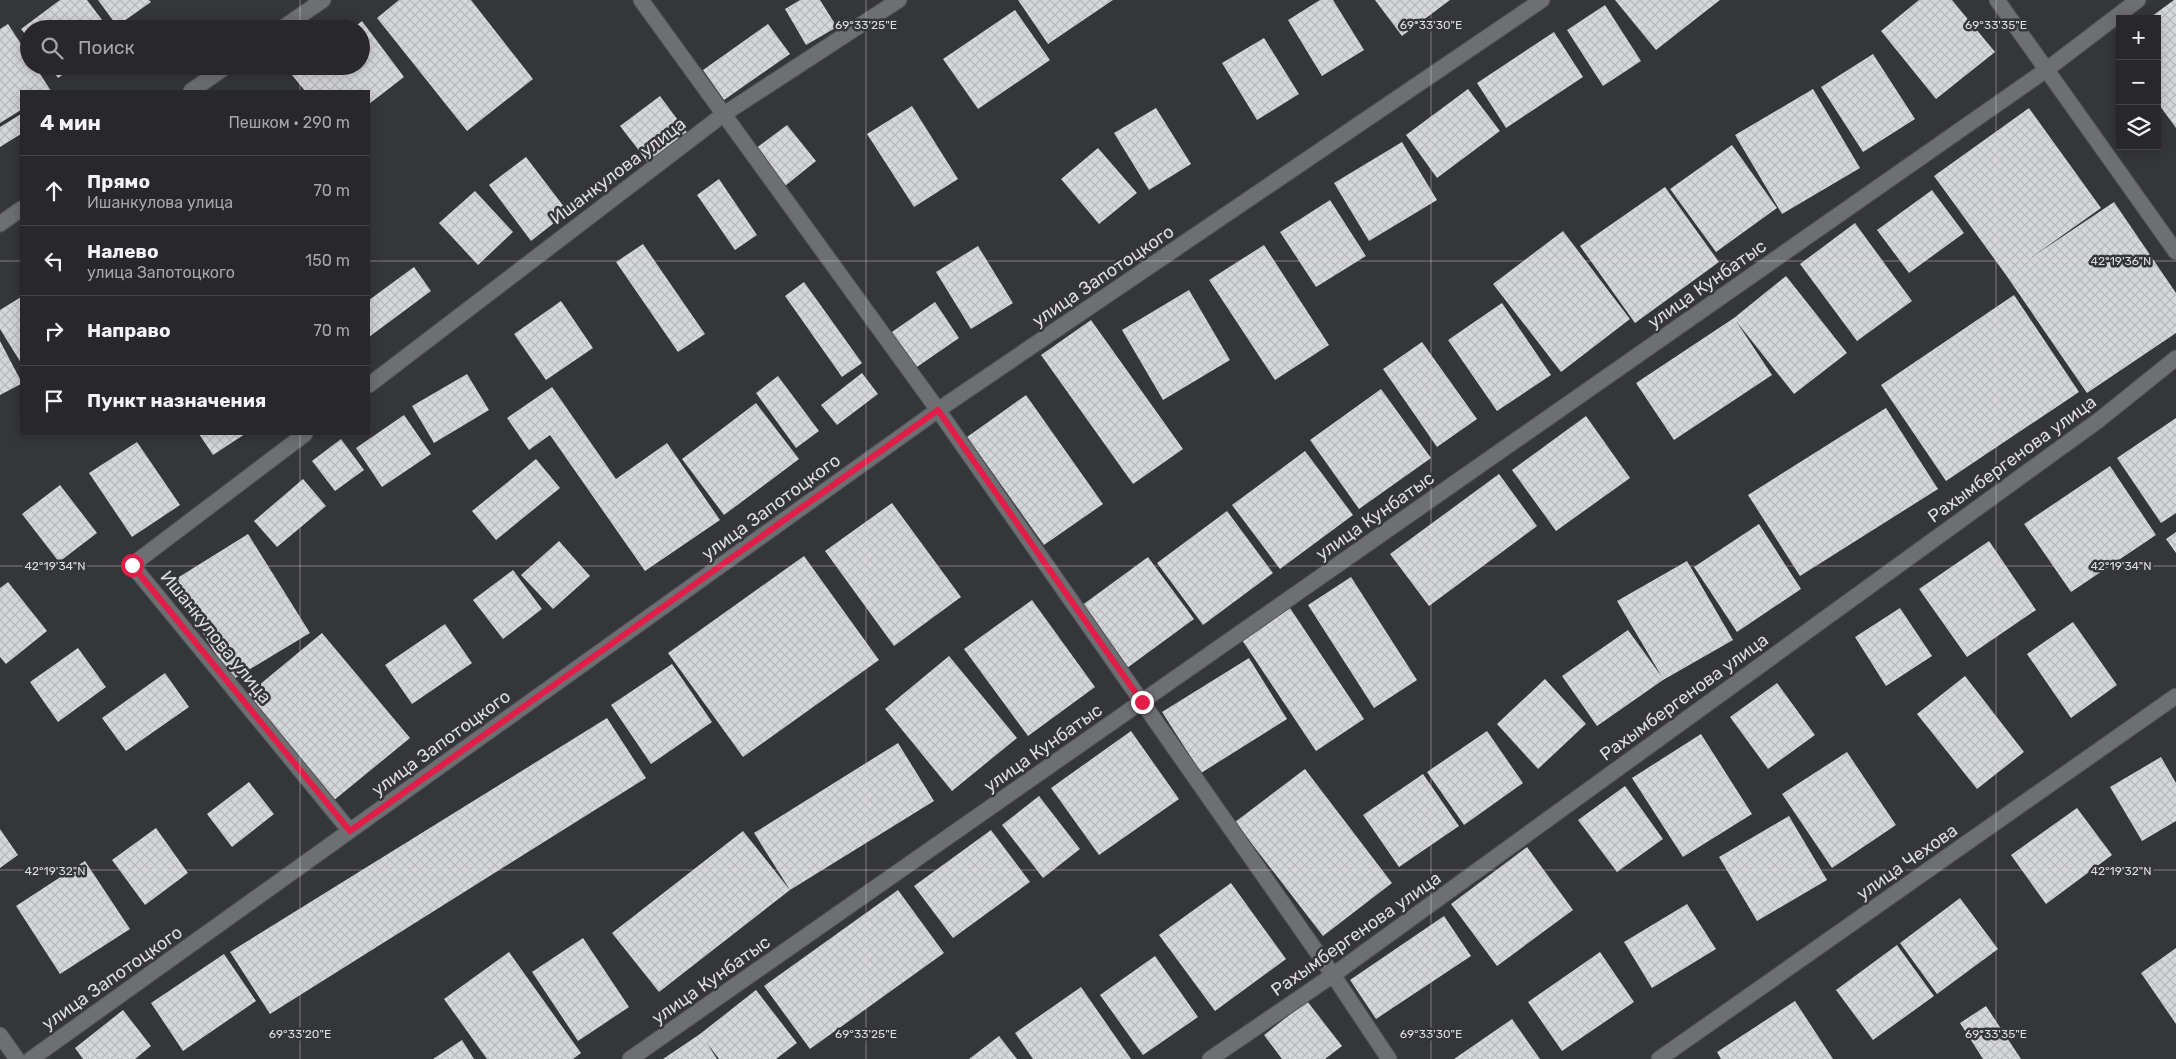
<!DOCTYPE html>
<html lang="ru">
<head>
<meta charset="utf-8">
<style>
  :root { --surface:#28282b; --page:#303033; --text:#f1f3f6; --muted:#a5a6a9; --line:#444447 }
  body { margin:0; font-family:Rubik,sans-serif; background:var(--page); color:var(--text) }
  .controls { position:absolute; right:15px; top:15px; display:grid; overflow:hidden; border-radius:0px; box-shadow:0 2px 12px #0003 }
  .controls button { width:45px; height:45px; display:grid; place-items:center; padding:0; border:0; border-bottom:1px solid var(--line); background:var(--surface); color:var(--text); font:25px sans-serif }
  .stop { position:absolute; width:15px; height:15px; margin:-11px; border:4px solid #e11d48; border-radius:50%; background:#fff }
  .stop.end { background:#e11d48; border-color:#fff; box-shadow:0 1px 5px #0008 }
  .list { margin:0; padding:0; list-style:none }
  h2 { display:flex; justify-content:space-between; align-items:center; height:65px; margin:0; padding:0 20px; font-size:21px }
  h2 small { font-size:16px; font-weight:400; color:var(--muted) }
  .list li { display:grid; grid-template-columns:32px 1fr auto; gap:15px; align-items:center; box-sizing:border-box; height:70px; padding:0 20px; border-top:1px solid var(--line) }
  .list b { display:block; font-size:19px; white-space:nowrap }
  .list p { margin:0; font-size:16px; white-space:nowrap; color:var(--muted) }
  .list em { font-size:16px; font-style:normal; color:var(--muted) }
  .icon { flex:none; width:28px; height:28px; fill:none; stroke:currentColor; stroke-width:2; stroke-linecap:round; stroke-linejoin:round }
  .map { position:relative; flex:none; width:2176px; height:1059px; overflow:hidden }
  .search { position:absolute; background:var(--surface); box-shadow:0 2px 12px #0003; left:20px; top:20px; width:350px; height:55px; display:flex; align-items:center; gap:12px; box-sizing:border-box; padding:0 18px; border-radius:28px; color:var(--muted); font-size:19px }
  .panel { position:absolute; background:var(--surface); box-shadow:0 2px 12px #0003; left:20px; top:90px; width:350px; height:345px; border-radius:0px }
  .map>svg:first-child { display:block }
  .building { fill:url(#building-cross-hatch) }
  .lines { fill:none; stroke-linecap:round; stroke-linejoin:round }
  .minor-casing { stroke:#515255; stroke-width:17 }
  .minor { stroke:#6e6f73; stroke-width:15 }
  .route { stroke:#e11d48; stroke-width:6 }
  .ticks { fill:none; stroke:#dbdcde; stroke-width:1; stroke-opacity:0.45 }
  .labels { text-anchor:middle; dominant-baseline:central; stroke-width:5; stroke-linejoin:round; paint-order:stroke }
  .street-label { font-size:18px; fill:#dbdcde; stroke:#353639 }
  .ticks-label { font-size:12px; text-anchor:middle; fill:#dbdcde; stroke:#353639; stroke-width:5; stroke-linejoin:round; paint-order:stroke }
</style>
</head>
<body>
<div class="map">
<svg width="2176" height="1059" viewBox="0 0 2176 1059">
  <defs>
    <pattern id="building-cross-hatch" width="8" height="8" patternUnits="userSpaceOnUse" patternTransform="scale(1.25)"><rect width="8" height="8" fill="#d6d7db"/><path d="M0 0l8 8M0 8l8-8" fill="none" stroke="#b8b9bd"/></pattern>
  </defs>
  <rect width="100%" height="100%" fill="#353639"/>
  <path class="building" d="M60 0H87L109 29H29V39L21 29Z
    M98 0H149L151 2 117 26Z
    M399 0H471L533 79 467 131 377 18Z
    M800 0H820L837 27 806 45 785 9Z
    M1018 0H1113L1048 44Z
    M1320 0H1333L1364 50 1322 76 1288 20Z
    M1375 0H1450L1402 36Z
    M1615 0H1720L1656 50Z
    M1919 0H1952L1995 52 1936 99 1881 31Z
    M2174 0H2176V128L2157 102V19H2148Z
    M1605 5 1641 61 1603 86 1567 30Z
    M1015 10 1050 60 978 109 943 59Z
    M362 21 404 77 369 104V91H305L292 75 303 66H361V29H352Z
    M8 24 29 56V66H35L51 91H21V110L0 123V29Z
    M768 24 790 54 724 100 703 70Z
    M1554 32 1583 77 1506 128 1477 83Z
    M1264 38 1299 94 1257 120 1222 63Z
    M1873 54 1915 119 1863 152 1821 87Z
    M49 66H75L58 78Z
    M1468 89 1500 131 1437 178 1406 135Z
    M1813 89 1860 168 1782 214 1735 135Z
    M660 96 689 135 650 165 620 126Z
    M912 106 958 179 914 207 867 134Z
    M1156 108 1191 164 1149 190 1114 133Z
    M2029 108 2101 208 2032 257 2114 202 2176 293V333L2087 393 2006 275 1934 176Z
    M21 114V134L0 147V127Z
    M787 125 816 161 785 186 755 149Z
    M1402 142 1437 200 1369 241 1334 183Z
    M1732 145 1777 208 1716 252 1670 189Z
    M1098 148 1137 193 1099 224 1061 179Z
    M526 157 568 212 531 241 489 185Z
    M719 179 757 235 735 250 697 195Z
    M1665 187 1719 262 1635 323 1580 246Z
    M1932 190 1964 233 1909 273 1877 230Z
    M475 191 513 232 478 265 439 223Z
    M1330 200 1366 256 1316 287 1280 232Z
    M1855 223 1912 301 1857 341 1800 264Z
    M1563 231 1630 319 1561 372 1493 284Z
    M643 244 705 334 678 352 616 262Z
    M1264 245 1329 345 1275 380 1209 280Z
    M978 246 1013 303 971 329 936 272Z
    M414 267 431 291 369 337V300Z
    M1786 276 1847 353 1794 394 1736 321 1772 375 1674 440 1636 383 1734 318Z
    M804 282 862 363 842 377 785 296Z
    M1189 290 1230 360 1163 400 1122 330Z
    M2014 295 2079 392 1946 481 1881 385Z
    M21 297V363L0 329V310Z
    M561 301 593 348 546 380 514 334Z
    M935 302 959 338 914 369 889 334Z
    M1502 303 1551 375 1497 411 1448 340Z
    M1091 320 1183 449 1133 484 1041 355Z
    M0 341 21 381V384L0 395Z
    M1422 342 1477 419 1437 447 1383 369Z
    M862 373 878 394 837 425 821 405Z
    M467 374 489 410 434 443 412 406Z
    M778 376 819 431 796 448 756 393Z
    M552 387 616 479 667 443 720 520 645 571 550 435 529 450 507 418Z
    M1381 389 1431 458 1359 509 1310 440Z
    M1026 395 1103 504 1044 545 967 437Z
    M756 403 799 459 724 515 682 459Z
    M1886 408 1938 489 1800 576 1748 495Z
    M404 415 431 454 382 487 356 448Z
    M1586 416 1630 478 1556 531 1512 470Z
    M2176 418V513L2161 523 2117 458Z
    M199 434H245L213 455Z
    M341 439 364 470 335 491 312 461Z
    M137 442 180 505 132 537 89 473Z
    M1305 451 1353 515 1280 569 1232 505Z
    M536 459 560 488 496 540 472 511Z
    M2110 466 2156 535 2071 592 2024 524Z
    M1499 474 1537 526 1429 606 1390 554Z
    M303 479 326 506 277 547 254 521Z
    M60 485 97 533 59 562 22 514Z
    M892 503 961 597 894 646 825 551Z
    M1227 511 1273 573 1203 625 1157 563Z
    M1759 524 1801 589 1737 632 1694 567Z
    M2176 532V553L2166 539Z
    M248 534 310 633 232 680 171 582Z
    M559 541 590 576 553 609 521 575Z
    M1989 541 2036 610 1967 657 1919 589Z
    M804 556 879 660 743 757 668 653Z
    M1148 557 1194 619 1127 668 1081 606Z
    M1687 561 1733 640 1663 680 1597 726 1562 676 1628 630 1662 677 1617 601Z
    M513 570 542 609 503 639 473 600Z
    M1351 577 1417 680 1374 708 1308 605Z
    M8 582 47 631 6 664 0 657V588Z
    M1032 600 1095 687 1028 736 964 649Z
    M1290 608 1364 719 1316 751 1242 640Z
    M1900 608 1932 656 1886 686 1855 637Z
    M2073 622 2117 685 2071 718 2027 654Z
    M445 624 472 663 412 704 385 665Z
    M322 633 410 738 333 801 246 696Z
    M78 648 106 687 58 722 30 682Z
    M949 656 1017 738 952 791 885 709Z
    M1249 658 1287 719 1201 773 1162 712Z
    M672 664 712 722 651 764 611 705Z
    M165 673 189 707 126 751 102 718Z
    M1965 676 2024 752 1977 789 1917 714Z
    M1545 679 1586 724 1538 769 1497 724Z
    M1777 683 1815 735 1768 769 1730 717Z
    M607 718 646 778 270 1014 230 952Z
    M1131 731 1179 799 1099 855 1051 788Z
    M1487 731 1523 783 1464 825 1427 772Z
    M1701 734 1752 814 1683 857 1632 778Z
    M898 743 934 801 790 890 659 992 612 933 743 831 790 890 754 833Z
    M1847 752 1896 825 1832 868 1782 794Z
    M2161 757 2176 783V821L2142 841 2110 787Z
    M1305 769 1392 883 1323 936 1235 822Z
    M1423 774 1459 826 1399 867 1363 815Z
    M249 782 274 814 232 847 207 814Z
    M1625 786 1663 839 1617 872 1578 820Z
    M1039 796 1080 849 1043 878 1002 825Z
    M2077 808 2112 855 2046 904 2011 855Z
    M1789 816 1827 880 1757 921 1719 857Z
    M156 828 188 873 145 905 112 860Z
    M0 829 18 855 0 868Z
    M991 830 1030 882 953 938 914 886Z
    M1527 847 1573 910 1497 966 1451 904Z
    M85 861 130 929 60 974 16 906Z
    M1231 883 1286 959 1215 1011 1159 935Z
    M898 890 944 953 810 1049 764 986Z
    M1960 898 1998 949 1937 994 1900 943Z
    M1687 904 1716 949 1652 988 1624 942Z
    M1444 916 1471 956 1376 1019 1350 980Z
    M583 938 629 1007 578 1041 532 972Z
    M1897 945 1934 996 1873 1040 1836 990Z
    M2176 948V1024L2141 973Z
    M509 952 581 1053 573 1059H487L444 999Z
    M1600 952 1634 1002 1562 1051 1528 1002Z
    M224 954 256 1001 183 1051 151 1003Z
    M1155 956 1198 1017 1143 1055 1100 995Z
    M1081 987 1131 1059H1033L1015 1033Z
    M756 990 797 1043 776 1059H719L707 1043 717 1059H663L700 1034Z
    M1307 1001 1342 1046 1325 1059H1282L1264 1035Z
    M1795 1001 1833 1059H1721L1717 1052Z
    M1986 1006 2021 1059H1983L1960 1023Z
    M123 1010 151 1046 135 1059H83L75 1048Z
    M1512 1019 1540 1059H1454Z
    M999 1036 1017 1059H969Z
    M462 1040 474 1059H433Z"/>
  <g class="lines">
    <defs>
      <path id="minor" d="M641 0 938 410 1333 975 1389 1059
        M1997 0 2176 252
        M281 29 323 0
        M191 91 227 66
        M0 224 21 209
        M369 385 724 114 899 0
        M305 434 132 565 350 831
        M0 1035 17 1059
        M31 1059 938 410 1542 0
        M630 1059 2046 70 2138 0
        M1210 1059 1333 975 2099 420 2176 358
        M1659 1059 2176 696"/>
    </defs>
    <use href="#minor" class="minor-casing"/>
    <use href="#minor" class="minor"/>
  </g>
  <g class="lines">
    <path class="route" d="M132 565 350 831 938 410 1142 702"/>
  </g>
  <path class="ticks" d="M300 0V29M866 0V1059M1431 0V1059M1996 0V1059M300 66V91M0 261H21M369 261H2176M300 434V1059M0 566H2176M0 870H2176"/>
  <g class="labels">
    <g class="street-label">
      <text transform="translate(618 171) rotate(-37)">Ишанкулова улица</text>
      <text transform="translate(1103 276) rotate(-34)">улица Запотоцкого</text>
      <text transform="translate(1707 284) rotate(-35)">улица Кунбатыс</text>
      <text transform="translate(2012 459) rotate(-36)">Рахымбергенова улица</text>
      <text transform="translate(771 507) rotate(-36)">улица Запотоцкого</text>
      <text transform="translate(1375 516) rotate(-35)">улица Кунбатыс</text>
      <text transform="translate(216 637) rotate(51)">Ишанкулова улица</text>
      <text transform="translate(1684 697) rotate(-36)">Рахымбергенова улица</text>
      <text transform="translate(441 743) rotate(-36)">улица Запотоцкого</text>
      <text transform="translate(1043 748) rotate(-35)">улица Кунбатыс</text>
      <text transform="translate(1907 862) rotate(-35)">улица Чехова</text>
      <text transform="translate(1356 934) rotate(-35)">Рахымбергенова улица</text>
      <text transform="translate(112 978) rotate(-35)">улица Запотоцкого</text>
      <text transform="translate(711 980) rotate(-35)">улица Кунбатыс</text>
    </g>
  </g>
  <g class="ticks-label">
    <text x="866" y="29">69°33'25"E</text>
    <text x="1431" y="29">69°33'30"E</text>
    <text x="1996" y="29">69°33'35"E</text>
    <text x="2121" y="265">42°19'36"N</text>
    <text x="55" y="570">42°19'34"N</text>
    <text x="2121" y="570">42°19'34"N</text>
    <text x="55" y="875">42°19'32"N</text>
    <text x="2121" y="875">42°19'32"N</text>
    <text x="300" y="1038">69°33'20"E</text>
    <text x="866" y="1038">69°33'25"E</text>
    <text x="1431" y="1038">69°33'30"E</text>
    <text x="1996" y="1038">69°33'35"E</text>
  </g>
</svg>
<div class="controls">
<button>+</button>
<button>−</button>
<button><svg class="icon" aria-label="layers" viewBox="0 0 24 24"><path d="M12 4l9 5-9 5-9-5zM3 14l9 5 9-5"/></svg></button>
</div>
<div class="stop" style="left:132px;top:565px"></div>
<div class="stop end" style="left:1142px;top:702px"></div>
<div class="search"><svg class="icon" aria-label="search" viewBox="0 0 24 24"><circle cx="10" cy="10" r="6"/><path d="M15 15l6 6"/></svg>Поиск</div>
<section class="panel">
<h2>4 мин<small>Пешком · 290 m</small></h2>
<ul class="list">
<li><svg class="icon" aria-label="ahead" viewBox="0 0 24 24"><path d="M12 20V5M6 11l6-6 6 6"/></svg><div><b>Прямо</b><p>Ишанкулова улица</p></div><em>70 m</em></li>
<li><svg class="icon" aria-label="left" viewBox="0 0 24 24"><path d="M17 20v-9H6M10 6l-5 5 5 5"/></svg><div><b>Налево</b><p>улица Запотоцкого</p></div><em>150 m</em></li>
<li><svg class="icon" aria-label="right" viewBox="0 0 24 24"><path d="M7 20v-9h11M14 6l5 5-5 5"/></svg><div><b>Направо</b></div><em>70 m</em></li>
<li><svg class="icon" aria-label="arrive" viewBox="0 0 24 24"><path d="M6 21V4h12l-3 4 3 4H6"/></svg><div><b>Пункт назначения</b></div></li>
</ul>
</section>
</div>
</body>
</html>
